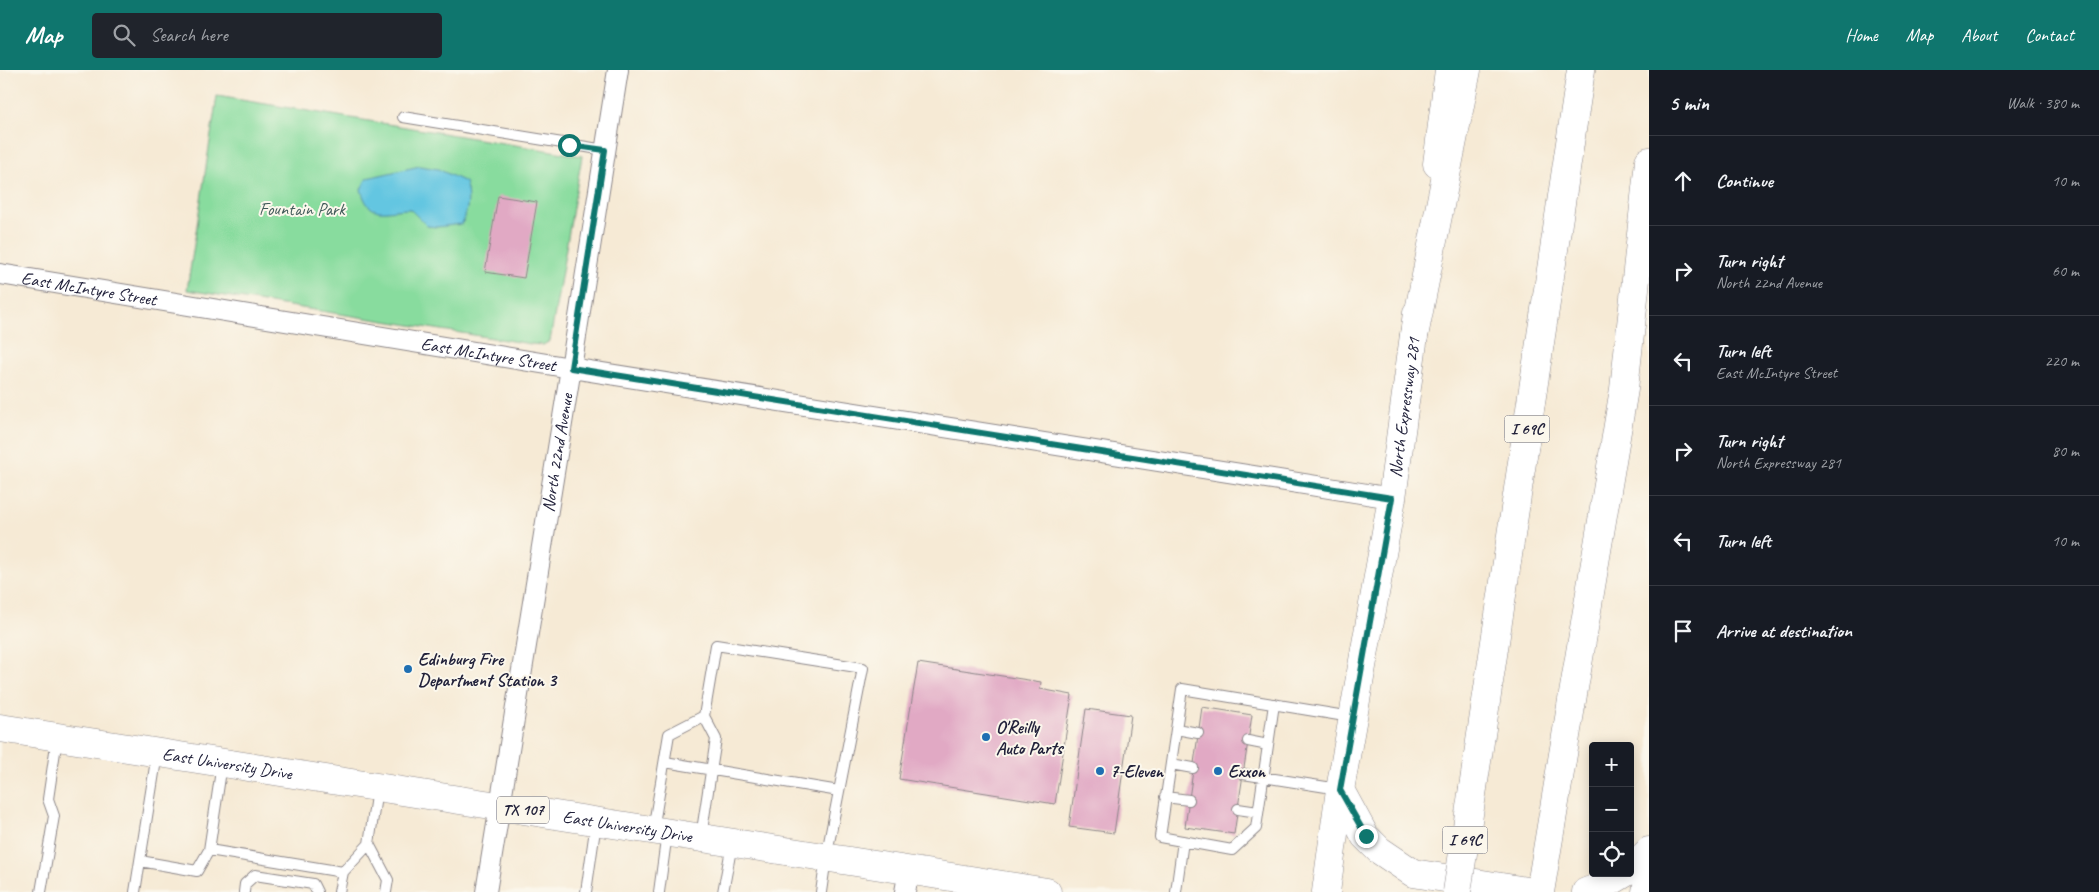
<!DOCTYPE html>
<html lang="en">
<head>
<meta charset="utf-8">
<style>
  :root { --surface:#171b24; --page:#20242c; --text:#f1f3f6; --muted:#9ea1a6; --line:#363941; --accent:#0f766e }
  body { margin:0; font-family:Caveat,sans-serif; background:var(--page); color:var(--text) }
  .controls { position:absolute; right:15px; bottom:15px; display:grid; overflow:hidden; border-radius:5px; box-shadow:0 2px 12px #0003 }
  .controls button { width:45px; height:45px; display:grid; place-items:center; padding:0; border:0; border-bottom:1px solid var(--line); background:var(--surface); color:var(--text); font:25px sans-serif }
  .stop { position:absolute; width:15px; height:15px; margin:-11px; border:4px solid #0f766e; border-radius:50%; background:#fff }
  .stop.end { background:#0f766e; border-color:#fff; box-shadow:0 1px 5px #0008 }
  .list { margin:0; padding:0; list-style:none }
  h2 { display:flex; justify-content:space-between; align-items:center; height:65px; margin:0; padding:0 20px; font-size:21px }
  h2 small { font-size:16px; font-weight:400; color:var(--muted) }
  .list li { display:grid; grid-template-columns:32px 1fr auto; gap:15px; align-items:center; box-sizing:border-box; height:90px; padding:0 20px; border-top:1px solid var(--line) }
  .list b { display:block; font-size:19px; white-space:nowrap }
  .list p { margin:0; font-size:16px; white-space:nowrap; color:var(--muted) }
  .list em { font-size:16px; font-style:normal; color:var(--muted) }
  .icon { flex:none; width:28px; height:28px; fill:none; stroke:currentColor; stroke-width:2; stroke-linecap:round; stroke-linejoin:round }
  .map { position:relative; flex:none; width:1649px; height:822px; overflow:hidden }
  header { display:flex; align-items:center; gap:30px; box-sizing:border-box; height:70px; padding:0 25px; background:var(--accent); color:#fff }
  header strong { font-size:24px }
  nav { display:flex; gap:28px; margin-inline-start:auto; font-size:18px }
  .search { width:350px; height:45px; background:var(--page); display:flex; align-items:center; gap:12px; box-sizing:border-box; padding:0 18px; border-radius:5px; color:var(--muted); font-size:19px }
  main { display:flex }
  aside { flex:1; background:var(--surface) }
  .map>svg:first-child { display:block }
  .green { fill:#88dc9e; stroke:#557f6c }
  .water { fill:#63c6e1; stroke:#42748e }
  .building { fill:#e1a9c4 }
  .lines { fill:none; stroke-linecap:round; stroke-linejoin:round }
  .service-casing { stroke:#8c8688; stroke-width:12 }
  .minor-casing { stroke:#8c8688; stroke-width:22 }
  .secondary-casing { stroke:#8c8688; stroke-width:29 }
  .primary-casing { stroke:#8c8688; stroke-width:29 }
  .motorway-casing { stroke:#8c8688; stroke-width:29 }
  .service { stroke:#fff; stroke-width:10 }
  .minor { stroke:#fff; stroke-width:20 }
  .secondary { stroke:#fff; stroke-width:28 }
  .primary { stroke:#fff; stroke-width:28 }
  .motorway { stroke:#fff; stroke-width:28 }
  .motorway-bridge-casing { stroke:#8c8688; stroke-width:29; stroke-linecap:butt }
  .motorway-bridge { stroke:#fff; stroke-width:28 }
  .route { stroke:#0f766e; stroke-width:6 }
  .poi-dot { fill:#1f6fb2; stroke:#fbf7ec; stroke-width:2 }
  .labels { text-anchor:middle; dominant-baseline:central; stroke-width:4; stroke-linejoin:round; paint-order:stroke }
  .shield { fill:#fbf7ec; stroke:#636270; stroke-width:1 }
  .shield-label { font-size:16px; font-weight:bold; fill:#22223b }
  .park-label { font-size:18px; fill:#415a59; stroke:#fbf7ec }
  .street-label { font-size:18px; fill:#22223b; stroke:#fbf7ec }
  .poi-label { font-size:18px; font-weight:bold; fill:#22223b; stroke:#fbf7ec; text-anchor:start }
</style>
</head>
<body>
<header>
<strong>Map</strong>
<div class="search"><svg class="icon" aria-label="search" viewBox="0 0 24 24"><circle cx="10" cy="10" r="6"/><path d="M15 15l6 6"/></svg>Search here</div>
<nav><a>Home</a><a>Map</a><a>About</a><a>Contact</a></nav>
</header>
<main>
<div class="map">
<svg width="1649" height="822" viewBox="0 0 1649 822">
  <rect width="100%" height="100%" fill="#fbf7ec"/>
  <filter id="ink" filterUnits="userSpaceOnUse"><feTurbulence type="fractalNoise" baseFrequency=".02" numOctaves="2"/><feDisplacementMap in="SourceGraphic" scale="10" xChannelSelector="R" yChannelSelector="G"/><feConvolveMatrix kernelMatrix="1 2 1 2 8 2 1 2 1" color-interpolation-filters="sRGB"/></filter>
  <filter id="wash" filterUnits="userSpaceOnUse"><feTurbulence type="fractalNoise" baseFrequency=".0096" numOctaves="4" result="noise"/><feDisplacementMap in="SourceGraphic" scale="20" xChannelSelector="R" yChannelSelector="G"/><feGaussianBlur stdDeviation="1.12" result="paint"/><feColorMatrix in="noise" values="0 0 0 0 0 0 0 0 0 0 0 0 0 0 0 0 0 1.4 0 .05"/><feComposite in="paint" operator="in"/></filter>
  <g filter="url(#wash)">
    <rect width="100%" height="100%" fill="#f6ead5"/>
    <path class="green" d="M217 26 582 86 550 271 543 275 531 274 187 220Z"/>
    <path class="water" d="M420 96 438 99 465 112C470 128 468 139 462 154L437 157 427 156 410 139C386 139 369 151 361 119L367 108Z"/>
    <g id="blocks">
      <path class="building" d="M498 126 537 132 524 208 485 202Z
        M918 593 1041 612 1040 619 1072 625 1055 734 899 709Z
        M1202 637 1252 645 1234 764 1185 757Z
        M1086 639 1131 645 1114 763 1069 757Z"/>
    </g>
  </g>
  <g filter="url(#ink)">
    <use href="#blocks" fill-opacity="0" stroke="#8c8688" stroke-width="1"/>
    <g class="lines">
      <defs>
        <path id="service" d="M403 47 605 80
          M1274 634 1256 758 1232 780 1160 767 1182 619 1351 647
          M1176 659 1198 663
          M1248 671 1268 675
          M665 692 839 721
          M1171 694 1193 698
          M1243 704 1339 719
          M1165 727 1189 730
          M1238 739 1258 742
          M653 760 669 664 704 646
          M701 767 716 669 704 646 716 575 863 598 826 788 821 822
          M369 774 388 810 386 822
          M209 780 343 802
          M140 791 197 801 209 780 222 694
          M41 822 54 746 48 729 57 668
          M135 822 157 684
          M244 822 245 814 255 805 313 814 317 822
          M339 822 343 802 369 774 377 719
          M586 822 596 753
          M659 822 667 763
          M723 822 732 774
          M1176 822 1183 771"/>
        <g id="minor">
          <path id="s1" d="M0 204 571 298 1392 428"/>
          <path id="s2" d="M486 822 571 298 618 0"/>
          <path d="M905 822 909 800"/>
        </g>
        <g id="secondary">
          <path d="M1437 94 1449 0"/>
          <path d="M1340 720 1365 766 1379 780 1413 803 1533 822"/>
          <path d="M1630 800 1649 781"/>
          <path id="s3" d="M1326 822 1340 720 1392 428 1417 243"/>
          <path d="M1586 822 1605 815 1625 803"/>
          <path d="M1646 822 1649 804"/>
        </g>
        <g id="primary">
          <path id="s4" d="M0 658 1047 822"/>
        </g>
        <path id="motorway" d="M1414 266 1467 0
          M1473 718 1581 0
          M1540 822 1624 319 1649 91"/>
      </defs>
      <use href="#service" class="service-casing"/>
      <use href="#minor" class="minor-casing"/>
      <use href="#secondary" class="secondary-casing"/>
      <use href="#primary" class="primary-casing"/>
      <use href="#motorway" class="motorway-casing"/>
      <use href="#service" class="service"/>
      <use href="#minor" class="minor"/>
      <use href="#secondary" class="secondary"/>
      <use href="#primary" class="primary"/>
      <use href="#motorway" class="motorway"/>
      <defs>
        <path id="motorway-bridge" d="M1457 822 1473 718"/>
      </defs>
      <use href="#motorway-bridge" class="motorway-bridge-casing"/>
      <use href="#motorway-bridge" class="motorway-bridge"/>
    </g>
  </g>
  <g class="lines" filter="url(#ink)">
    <path class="route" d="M569 75 605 80 571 298 1392 428 1340 720 1366 766"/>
  </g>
  <g class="poi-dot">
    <circle cx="408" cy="599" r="5"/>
    <circle cx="986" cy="667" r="5"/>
    <circle cx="1100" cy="701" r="5"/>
    <circle cx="1218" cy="701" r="5"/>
  </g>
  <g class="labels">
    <g class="shield">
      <rect x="1504.5" y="345.5" width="45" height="27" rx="4"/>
      <rect x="497" y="726.5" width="52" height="27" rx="4"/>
      <rect x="1442.5" y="756.5" width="45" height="27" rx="4"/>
    </g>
    <g class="shield-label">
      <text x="1527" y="359">I 69C</text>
      <text x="523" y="740">TX 107</text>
      <text x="1465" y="770">I 69C</text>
    </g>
    <g class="park-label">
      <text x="302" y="139">Fountain Park</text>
    </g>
    <g class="street-label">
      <text stroke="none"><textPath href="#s1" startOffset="90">East McIntyre Street</textPath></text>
      <text stroke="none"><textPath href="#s1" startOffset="495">East McIntyre Street</textPath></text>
      <text stroke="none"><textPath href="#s3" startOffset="491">North Expressway 281</textPath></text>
      <text stroke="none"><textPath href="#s2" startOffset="445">North 22nd Avenue</textPath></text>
      <text stroke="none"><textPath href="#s4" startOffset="230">East University Drive</textPath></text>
      <text stroke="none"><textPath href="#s4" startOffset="635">East University Drive</textPath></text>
    </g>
    <g class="poi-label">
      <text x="418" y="589">Edinburg Fire<tspan x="418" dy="21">Department Station 3</tspan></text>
      <text x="996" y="657">O'Reilly<tspan x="996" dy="21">Auto Parts</tspan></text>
      <text x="1110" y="701">7-Eleven</text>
      <text x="1228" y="701">Exxon</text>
    </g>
  </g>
</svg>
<div class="controls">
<button>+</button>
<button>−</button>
<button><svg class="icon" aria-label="locate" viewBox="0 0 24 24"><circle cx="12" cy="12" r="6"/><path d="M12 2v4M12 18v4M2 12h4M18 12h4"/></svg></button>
</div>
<div class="stop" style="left:569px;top:75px"></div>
<div class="stop end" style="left:1366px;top:766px"></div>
</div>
<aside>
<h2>5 min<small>Walk · 380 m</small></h2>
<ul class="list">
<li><svg class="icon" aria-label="ahead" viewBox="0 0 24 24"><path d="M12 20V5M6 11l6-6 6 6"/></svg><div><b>Continue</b></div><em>10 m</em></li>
<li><svg class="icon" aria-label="right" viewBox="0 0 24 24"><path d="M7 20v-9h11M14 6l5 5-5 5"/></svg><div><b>Turn right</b><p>North 22nd Avenue</p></div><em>60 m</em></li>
<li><svg class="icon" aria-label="left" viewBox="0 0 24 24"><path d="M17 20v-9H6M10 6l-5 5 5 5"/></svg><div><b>Turn left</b><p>East McIntyre Street</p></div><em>220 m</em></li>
<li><svg class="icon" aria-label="right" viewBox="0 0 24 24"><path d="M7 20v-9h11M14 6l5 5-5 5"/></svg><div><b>Turn right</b><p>North Expressway 281</p></div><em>80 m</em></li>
<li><svg class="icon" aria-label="left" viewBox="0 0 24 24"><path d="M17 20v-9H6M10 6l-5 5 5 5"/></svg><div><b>Turn left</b></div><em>10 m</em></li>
<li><svg class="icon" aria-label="arrive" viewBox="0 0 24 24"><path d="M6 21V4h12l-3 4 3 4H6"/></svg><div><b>Arrive at destination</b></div></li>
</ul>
</aside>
</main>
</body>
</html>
